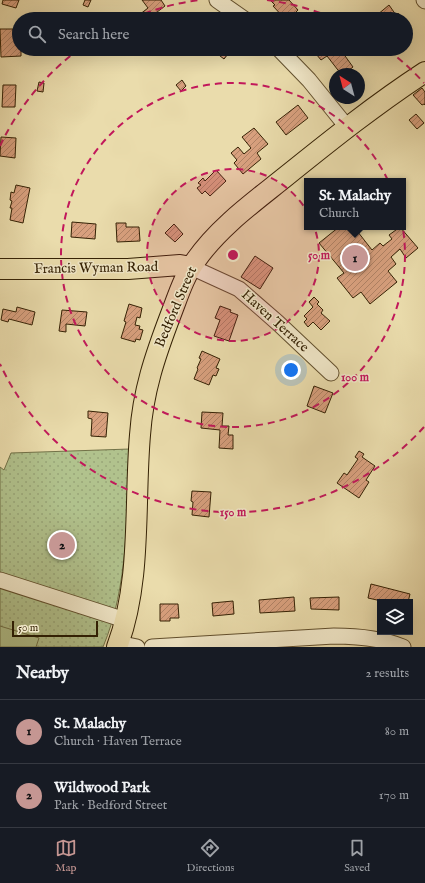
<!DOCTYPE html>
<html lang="en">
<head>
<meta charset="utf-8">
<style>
  :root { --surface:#171b24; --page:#20242c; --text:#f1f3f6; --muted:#9ea1a6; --line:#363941; --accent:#c59692 }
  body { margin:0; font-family:"IM FELL English",serif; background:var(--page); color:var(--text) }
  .controls { position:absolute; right:12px; bottom:12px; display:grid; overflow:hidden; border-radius:0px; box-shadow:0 4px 16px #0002 }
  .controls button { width:36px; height:36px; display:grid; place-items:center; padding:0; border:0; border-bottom:1px solid var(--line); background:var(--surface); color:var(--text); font:20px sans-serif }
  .compass { position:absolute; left:329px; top:68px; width:36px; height:36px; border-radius:50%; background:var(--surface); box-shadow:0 4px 16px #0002; rotate:324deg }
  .scale { position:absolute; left:12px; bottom:10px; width:86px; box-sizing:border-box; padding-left:4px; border:2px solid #342104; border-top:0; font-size:11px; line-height:14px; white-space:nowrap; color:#342104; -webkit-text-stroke:3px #f1e8c9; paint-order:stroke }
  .you { position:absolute; left:291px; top:370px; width:14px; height:14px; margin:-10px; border:3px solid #fff; border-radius:50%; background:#1a73e8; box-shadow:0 0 0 6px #1a73e833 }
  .badge { display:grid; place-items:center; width:26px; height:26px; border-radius:50%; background:var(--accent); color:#111; font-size:13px; font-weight:700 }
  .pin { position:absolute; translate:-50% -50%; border:2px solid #fff; box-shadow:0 1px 4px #0006 }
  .popup { position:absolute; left:304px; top:178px; width:102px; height:52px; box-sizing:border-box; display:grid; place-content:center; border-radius:0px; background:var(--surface); filter:drop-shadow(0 1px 3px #0005); font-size:13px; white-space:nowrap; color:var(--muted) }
  .popup b { font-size:15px; color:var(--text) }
  .popup::after { content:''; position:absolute; left:50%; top:100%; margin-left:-8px; border:8px solid transparent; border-top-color:var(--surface) }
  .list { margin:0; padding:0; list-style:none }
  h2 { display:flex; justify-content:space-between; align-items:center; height:52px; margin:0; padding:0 16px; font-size:17px }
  h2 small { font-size:13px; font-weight:400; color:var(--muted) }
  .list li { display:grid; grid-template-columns:26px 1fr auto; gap:12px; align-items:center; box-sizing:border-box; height:64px; padding:0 16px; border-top:1px solid var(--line) }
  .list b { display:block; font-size:15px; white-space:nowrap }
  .list p { margin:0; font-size:13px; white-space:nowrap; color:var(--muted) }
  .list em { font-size:13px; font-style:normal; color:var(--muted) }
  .icon { flex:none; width:22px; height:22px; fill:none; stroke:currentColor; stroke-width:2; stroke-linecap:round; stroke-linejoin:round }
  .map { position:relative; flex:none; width:425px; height:647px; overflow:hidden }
  .search { position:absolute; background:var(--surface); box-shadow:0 4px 16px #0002; left:12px; right:12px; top:12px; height:44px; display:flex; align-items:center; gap:10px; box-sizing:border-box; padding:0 14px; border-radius:22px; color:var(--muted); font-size:15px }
  .sheet { height:180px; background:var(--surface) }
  nav { display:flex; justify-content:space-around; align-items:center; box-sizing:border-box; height:56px; border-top:1px solid var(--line); background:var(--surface); font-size:11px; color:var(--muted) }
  nav a { display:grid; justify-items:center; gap:2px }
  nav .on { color:var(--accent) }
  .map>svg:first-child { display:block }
  .grass { fill:url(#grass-dots); stroke:#727248 }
  .pitch { fill:#b1c28d; stroke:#727248 }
  .building { fill:url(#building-hatch); stroke:#342104 }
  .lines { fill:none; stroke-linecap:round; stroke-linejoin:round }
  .minor-casing { stroke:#62502e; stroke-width:17 }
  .major-casing { stroke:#342104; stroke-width:22 }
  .minor { stroke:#f1e8c9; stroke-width:15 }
  .major { stroke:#eadcac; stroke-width:20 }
  .ring { fill:none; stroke:#c2185b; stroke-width:2; stroke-dasharray:7 5 }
  .labels { text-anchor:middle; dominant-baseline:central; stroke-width:3; stroke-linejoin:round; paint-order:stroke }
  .street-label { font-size:14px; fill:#342104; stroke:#f1e8c9 }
  .centre { fill:#c2185b; stroke:#f1e8c9; stroke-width:2 }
  .ring-label { font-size:12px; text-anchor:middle; font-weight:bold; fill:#c2185b; stroke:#f1e8c9; stroke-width:3; stroke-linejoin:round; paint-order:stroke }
</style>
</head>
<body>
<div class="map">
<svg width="425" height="647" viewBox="0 0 425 647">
  <defs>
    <pattern id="grass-dots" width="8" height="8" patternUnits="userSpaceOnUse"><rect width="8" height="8" fill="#b1c28d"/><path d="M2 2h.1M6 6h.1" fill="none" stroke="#99a678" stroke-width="1.8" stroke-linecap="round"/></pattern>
    <pattern id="building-hatch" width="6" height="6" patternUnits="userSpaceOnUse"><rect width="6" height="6" fill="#d8a07e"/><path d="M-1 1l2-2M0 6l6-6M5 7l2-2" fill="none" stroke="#b08265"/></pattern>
  </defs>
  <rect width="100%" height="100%" fill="#eadcac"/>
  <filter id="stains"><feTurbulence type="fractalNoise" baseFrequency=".005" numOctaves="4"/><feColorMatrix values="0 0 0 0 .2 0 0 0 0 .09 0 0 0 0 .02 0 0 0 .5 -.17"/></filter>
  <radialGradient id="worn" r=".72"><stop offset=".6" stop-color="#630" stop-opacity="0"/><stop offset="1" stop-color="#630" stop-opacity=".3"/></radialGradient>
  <path class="grass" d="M130 449C126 516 129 585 103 647H0V467L4 470 11 453Z"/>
  <path class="pitch" d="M0 626 39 638 36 647H0Z"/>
  <path class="building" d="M3 0H19L16 8 2 4Z
    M85 0H91L88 7 83 5Z
    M142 0H161L165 6 148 19H136L135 18 148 8Z
    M270 0H289L298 10 289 19H285L273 6 275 5Z
    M389 5 396 15 398 13 402 19 403 18 404 19H381L377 15Z
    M406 21 412 29 406 33Z
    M0 29H13V35H19V49H21V56L1 57Z
    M211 49H232L224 59Z
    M312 49H340L353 67 344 74H341L327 56 321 60Z
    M182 80 186 86 181 91 176 85Z
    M39 82 44 83 43 92 37 91Z
    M3 85H16L15 107H2Z
    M422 88 425 92V105L424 104 422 105 413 95Z
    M298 105 308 118 286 135 276 122Z
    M416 114 424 123 417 129 409 120Z
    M254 128 268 144 257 153 261 159 243 174 234 163 237 160 231 153 238 147 244 154 251 148 242 137Z
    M1 137 16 138 15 158 0 156Z
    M216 170 226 181 210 196 205 191 202 194 197 188 201 185 198 183 203 178 205 181Z
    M16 185 30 188 23 223 10 220 12 208H10L12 201 10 200 11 192 14 193Z
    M72 222 96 224 95 239 71 237Z
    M116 223H126V227H139L140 241 117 242Z
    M174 224 183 234 175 242 165 233Z
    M339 227H354L372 250 380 243 383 246 392 239 389 235 400 227 418 248 406 258 400 249 391 257 396 264 388 271 397 282 370 304 361 292 353 298 337 278 344 273 319 243Z
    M255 256 273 268 260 289 241 277Z
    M314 297 319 302 317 304 323 310 321 313 330 321 321 330 313 322 308 327 304 322 307 319 304 316 313 307 309 302Z
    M129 304 142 308 140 318 137 317 135 325 140 326 139 329 143 330 140 340 136 339 135 342 121 338 126 322 124 321Z
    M220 306 231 310 230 312 238 315 229 341 214 336 220 320 215 318Z
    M17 307 35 312 32 325 9 319 8 322 1 320 3 309 16 312Z
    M62 310 87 312 85 326 66 324V332L59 331Z
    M202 351 220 359 216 368 219 369 216 376 213 375 209 385 194 379 198 369 197 368 201 359 199 358Z
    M314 386 333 393 325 413 307 406Z
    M88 411 108 413 106 437 91 436 92 419 88 418Z
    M202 412 223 413 222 426H229L228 435H233V449L219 448 220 430 201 428Z
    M359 451 364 454 362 457 375 466 366 480 369 482 359 498 337 483 344 473 347 475 358 459 355 457Z
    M192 491 211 492 209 517 192 515 193 502 191 501Z
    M371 584 410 594 408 602H386L368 598Z
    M294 597 295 611 260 613 259 600Z
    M339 597V610L311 609 310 598Z
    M233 601 234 614 213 616 212 603Z
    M160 604H178L179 618H170V621H160Z"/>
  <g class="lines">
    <defs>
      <path id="minor" d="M217 0 244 19
        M424 0 425 1
        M279 49 309 80 347 127
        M191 267 239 289 278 323 331 373
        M0 580 125 620
        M118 643 137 647
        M152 647 334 636C358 636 381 638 403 647"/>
      <path id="major" d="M0 269H128L180 265 191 267
        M117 647C142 581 134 504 140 435 143 391 155 356 171 314 178 296 184 276 196 260 219 227 254 202 285 177 331 140 376 104 425 72"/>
    </defs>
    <use href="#minor" class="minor-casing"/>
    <use href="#major" class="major-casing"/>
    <use href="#minor" class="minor"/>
    <use href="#major" class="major"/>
  </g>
  <circle cx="233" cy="255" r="86" fill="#c2185b" fill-opacity=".12"/>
  <g class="ring">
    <circle cx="233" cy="255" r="86"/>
    <circle cx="233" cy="255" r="172"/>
    <path d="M424 427A257 257 0 0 1 0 364M0 146A257 257 0 0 1 78 50M133 18A257 257 0 0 1 199 0M267 0A257 257 0 0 1 333 18M388 50A257 257 0 0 1 424 83"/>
  </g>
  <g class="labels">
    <g class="street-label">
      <text transform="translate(96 268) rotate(-1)">Francis Wyman Road</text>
      <text transform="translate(176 307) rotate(-67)">Bedford Street</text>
      <text transform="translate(275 321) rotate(42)">Haven Terrace</text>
    </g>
  </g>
  <circle cx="233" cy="255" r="6" class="centre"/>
  <g class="ring-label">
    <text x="319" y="259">50 m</text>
    <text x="355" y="381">100 m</text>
    <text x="233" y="516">150 m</text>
  </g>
  <rect width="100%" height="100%" filter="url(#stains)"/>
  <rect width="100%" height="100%" fill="url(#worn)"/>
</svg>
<div class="controls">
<button><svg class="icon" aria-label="layers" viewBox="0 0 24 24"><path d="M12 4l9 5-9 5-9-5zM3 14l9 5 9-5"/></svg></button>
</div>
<svg class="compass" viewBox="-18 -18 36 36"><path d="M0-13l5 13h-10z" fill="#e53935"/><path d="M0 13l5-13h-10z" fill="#9ea1a6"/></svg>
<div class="scale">50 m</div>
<div class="you"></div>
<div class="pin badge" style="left:355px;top:258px">1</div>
<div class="popup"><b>St. Malachy</b>Church</div>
<div class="pin badge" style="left:62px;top:545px">2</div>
<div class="search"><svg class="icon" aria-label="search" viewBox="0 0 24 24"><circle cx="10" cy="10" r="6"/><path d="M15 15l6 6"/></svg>Search here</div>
</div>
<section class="sheet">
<h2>Nearby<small>2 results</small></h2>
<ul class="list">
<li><span class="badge">1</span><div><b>St. Malachy</b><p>Church · Haven Terrace</p></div><em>80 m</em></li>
<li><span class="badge">2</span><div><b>Wildwood Park</b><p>Park · Bedford Street</p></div><em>170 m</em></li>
</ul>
</section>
<nav>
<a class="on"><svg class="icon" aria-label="map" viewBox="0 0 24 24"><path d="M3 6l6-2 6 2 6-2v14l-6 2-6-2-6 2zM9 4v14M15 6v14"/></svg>Map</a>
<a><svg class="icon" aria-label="directions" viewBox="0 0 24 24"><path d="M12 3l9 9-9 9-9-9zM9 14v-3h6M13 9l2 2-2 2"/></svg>Directions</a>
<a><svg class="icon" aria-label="saved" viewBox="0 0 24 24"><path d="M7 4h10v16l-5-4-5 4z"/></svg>Saved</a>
</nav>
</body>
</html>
